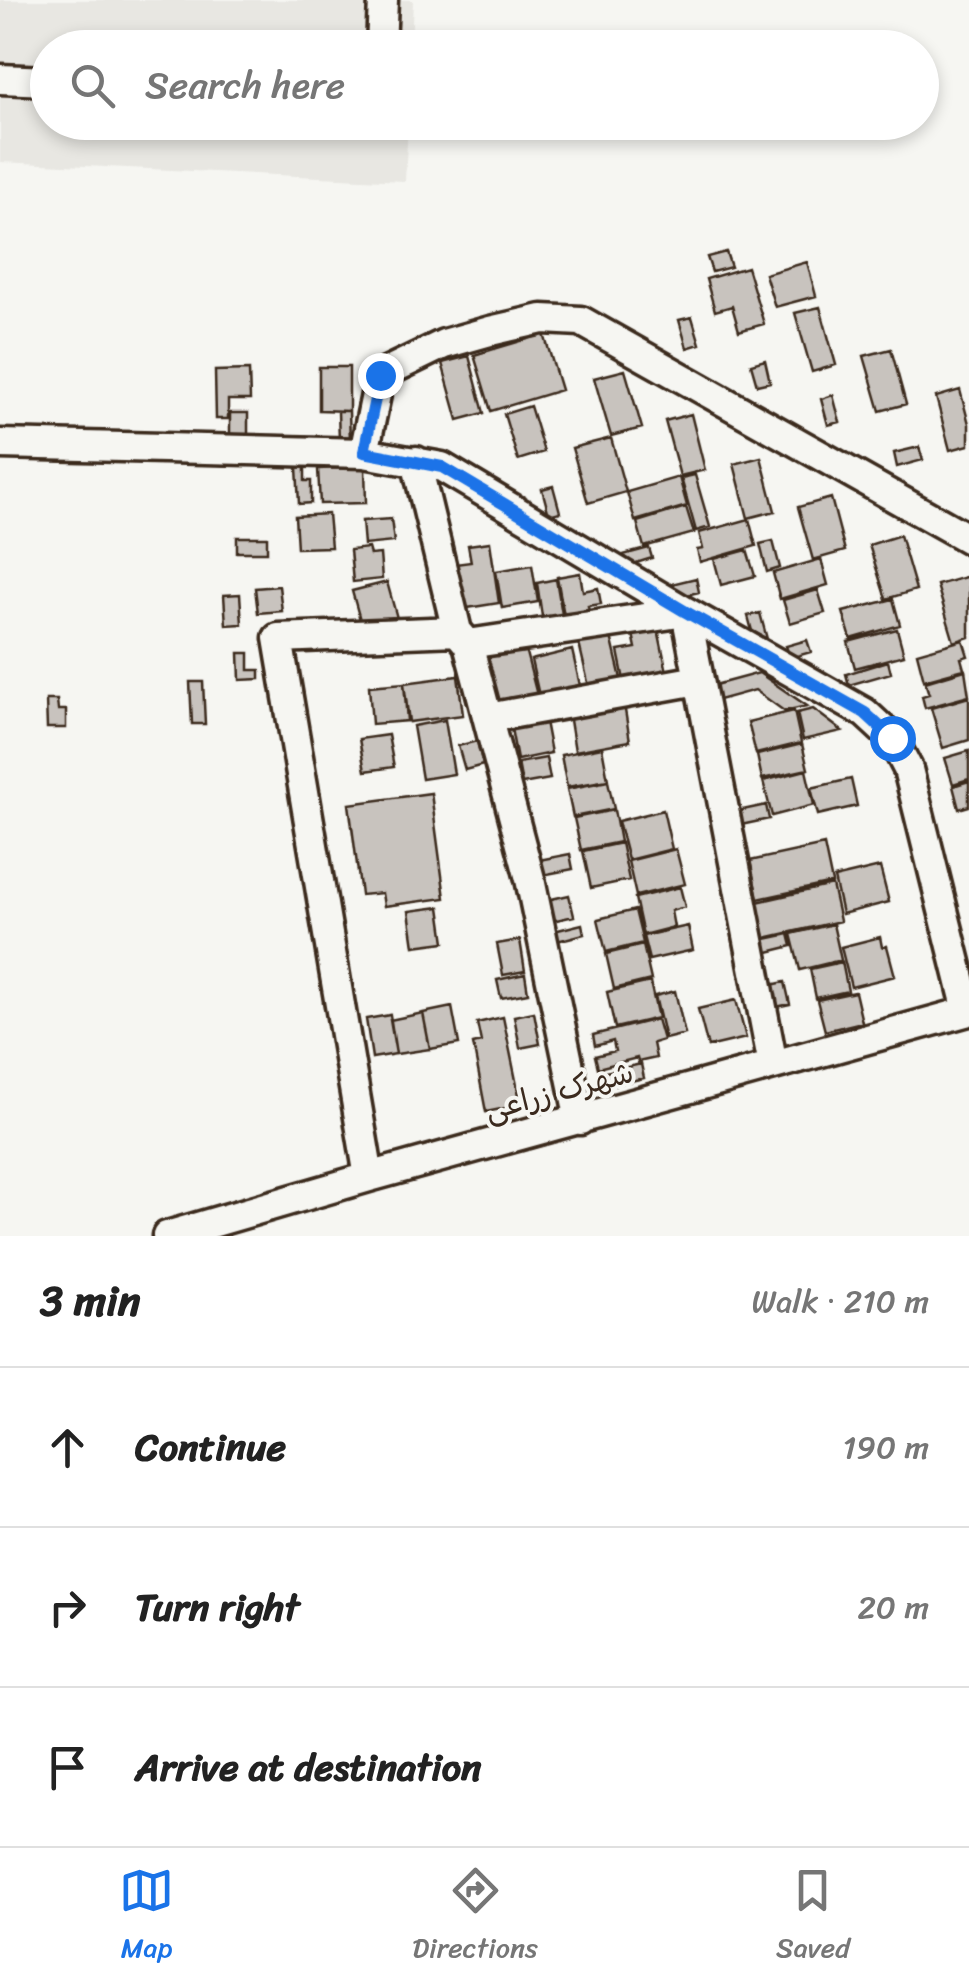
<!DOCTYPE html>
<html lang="en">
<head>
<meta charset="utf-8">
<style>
  :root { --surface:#fff; --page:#f6f6f6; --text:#222; --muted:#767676; --line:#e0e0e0; --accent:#1a73e8 }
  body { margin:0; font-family:Sriracha,"Playpen Sans Arabic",sans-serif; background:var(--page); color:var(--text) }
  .stop { position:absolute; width:30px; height:30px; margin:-22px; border:8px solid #1a73e8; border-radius:50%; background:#fff }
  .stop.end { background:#1a73e8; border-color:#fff; box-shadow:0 2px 10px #0008 }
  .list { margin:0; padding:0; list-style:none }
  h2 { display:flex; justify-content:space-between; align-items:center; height:130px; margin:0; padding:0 40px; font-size:42px }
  h2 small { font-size:32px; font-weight:400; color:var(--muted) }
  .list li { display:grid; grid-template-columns:65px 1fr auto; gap:30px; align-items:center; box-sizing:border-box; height:160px; padding:0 40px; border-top:2px solid var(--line) }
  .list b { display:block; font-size:38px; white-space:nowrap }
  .list em { font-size:32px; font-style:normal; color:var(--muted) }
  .icon { flex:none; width:55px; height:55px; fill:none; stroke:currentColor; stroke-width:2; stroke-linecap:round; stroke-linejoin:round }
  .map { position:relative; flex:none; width:969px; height:1236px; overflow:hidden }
  .search { position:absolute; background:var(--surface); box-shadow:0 5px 15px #0003; left:30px; right:30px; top:30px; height:110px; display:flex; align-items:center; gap:25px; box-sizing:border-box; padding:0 35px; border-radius:55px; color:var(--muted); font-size:38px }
  .sheet { height:610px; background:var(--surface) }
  nav { display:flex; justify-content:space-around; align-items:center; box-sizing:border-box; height:140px; border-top:2px solid var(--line); background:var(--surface); font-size:28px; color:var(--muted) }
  nav a { display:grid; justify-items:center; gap:5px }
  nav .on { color:var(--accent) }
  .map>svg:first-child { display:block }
  .built { fill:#e8e7e2 }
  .building { fill:#c8c3be; stroke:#3b2a1e; stroke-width:2.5 }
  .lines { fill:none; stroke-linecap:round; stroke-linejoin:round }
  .minor-casing { stroke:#3b2a1e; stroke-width:35 }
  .minor { stroke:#f6f6f2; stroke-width:28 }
  .route { stroke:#1a73e8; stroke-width:12 }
  .labels { text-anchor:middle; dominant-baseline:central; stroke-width:8; stroke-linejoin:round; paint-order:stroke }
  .street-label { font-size:30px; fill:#3b2a1e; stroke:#f6f6f2 }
</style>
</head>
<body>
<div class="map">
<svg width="969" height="1236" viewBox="0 0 969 1236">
  <rect width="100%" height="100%" fill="#f6f6f2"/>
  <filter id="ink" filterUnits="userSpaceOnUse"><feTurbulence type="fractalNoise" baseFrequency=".01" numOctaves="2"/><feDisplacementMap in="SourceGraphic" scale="20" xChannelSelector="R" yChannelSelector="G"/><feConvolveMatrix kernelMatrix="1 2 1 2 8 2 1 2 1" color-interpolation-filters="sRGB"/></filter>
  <g filter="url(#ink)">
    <path class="built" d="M0 0H413L411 47 48 48V122L408 123 405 181 0 162Z"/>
    <path class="building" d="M726 252 731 267 712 272 707 257Z
      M807 262 816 296 775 307 765 274Z
      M747 267 764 324 739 331 732 306 715 311 706 279Z
      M820 307 836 365 812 372 795 313Z
      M692 317 700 344 687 348 679 320Z
      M544 334 561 390 491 411 474 355Z
      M891 349 906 404 880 411 864 356Z
      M469 356 484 413 458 420 442 363Z
      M765 360 770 382 757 385 751 364Z
      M319 367H349V411L319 410Z
      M249 370 250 400H228V419H216L215 371Z
      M625 370 642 428 611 436 594 378Z
      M960 390 969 424V445L950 450 936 397Z
      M833 395 840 422 828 425 821 399Z
      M530 406 544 452 518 460 504 414Z
      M338 411H349L350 441H339Z
      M230 413H248V441H230Z
      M691 414 705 470 680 476 665 421Z
      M611 438 626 492 588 503 572 448Z
      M919 447 923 460 897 467 894 453Z
      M761 457 775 511 748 518 734 464Z
      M297 467H305V481H311V503L299 504Z
      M365 467 366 503 320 504 318 469Z
      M695 475 710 527 696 531 681 478Z
      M679 477 687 506 635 521 627 492Z
      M553 486 560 512 549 515 542 489Z
      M831 498 845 551 813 560 798 507Z
      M686 507 694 533 644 547 637 522Z
      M328 514 331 547 297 548 295 516Z
      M391 519 394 542 364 545 362 521Z
      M749 519 756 546 700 562 697 550 703 549 699 533Z
      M900 535 916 590 886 599 869 545Z
      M237 537H267V552H237Z
      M773 541 780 568 767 572 760 544Z
      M490 542 499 603 461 609 455 564 471 562 468 545Z
      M368 548 370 555 380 554 382 579 353 582 350 550Z
      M649 548 652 558 633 564 623 555Z
      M747 550 755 576 721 585 714 559Z
      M821 559 828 585 780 599 773 573Z
      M532 565 538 602 502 608 496 571Z
      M580 573 583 591 598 588 601 604 588 606 590 617 565 621 557 577Z
      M969 576V637L954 642 937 585Z
      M696 578 699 592 682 596 667 585Z
      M556 579 563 620 543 623 537 583Z
      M387 582 397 618 362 627 352 591Z
      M279 586 282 611 258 613 255 588Z
      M818 590 825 613 790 623 783 600Z
      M240 594 242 624 226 625 224 595Z
      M893 599 900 625 851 639 843 612Z
      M760 613 767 639 752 631 748 616Z
      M657 624 668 677 625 685 618 651 636 648 632 629Z
      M897 629 904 655 855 668 848 642Z
      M610 632 622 683 590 691 578 639Z
      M807 640 811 652 790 658 786 646Z
      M963 640 968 656 961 658 964 669 924 680 917 653Z
      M524 645 538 699 499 709 485 656Z
      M572 650 581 690 540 700 531 660Z
      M239 653H249V670H260V679L240 680Z
      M888 661 891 673 849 685 846 674Z
      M965 670 969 696 925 708 922 696 929 694 925 682Z
      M759 673 807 706 784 711 755 690 719 700 715 685Z
      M458 676 463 715 409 722 404 683Z
      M190 682H203L205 724H192Z
      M404 683 407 721 372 724 369 686Z
      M969 697V740L943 748 931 708Z
      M46 700H57L58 710H66V728H47Z
      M624 704 630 741 575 751 569 714Z
      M813 709 842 731 803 740 797 713Z
      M794 711 801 743 756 754 748 722Z
      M544 716 551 753 517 760 510 723Z
      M445 720 454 774 422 779 413 726Z
      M388 735 394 767 365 771 359 739Z
      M477 741 483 765 465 770 458 746Z
      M802 744 808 769 762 779 757 755Z
      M602 747 608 780 567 787 561 755Z
      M969 751V779L953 784 945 758Z
      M546 758 550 779 522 784 518 763Z
      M806 770 814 805 772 816 763 781Z
      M851 779 857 806 818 815 811 788Z
      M608 781 614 809 573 817 567 789Z
      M969 781V806L959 809 953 786Z
      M431 793 445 898 384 906 382 893 361 895 349 804Z
      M766 805 769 819 741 825 738 811Z
      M614 810 620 842 581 850 574 818Z
      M663 810 672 849 628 860 618 821Z
      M621 843 629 880 591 888 583 851Z
      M824 845 832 883 758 899 750 861Z
      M676 849 685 884 636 896 628 861Z
      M570 854 573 869 542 875 539 860Z
      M880 867 889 902 842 914 834 878Z
      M832 885 840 921 765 938 757 902Z
      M680 887 685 907 671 911 674 927 643 935 635 898Z
      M569 895 574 916 552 921 547 900Z
      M440 907 445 942 414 946 409 911Z
      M635 910 643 943 606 952 598 919Z
      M582 924 584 934 557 941 554 931Z
      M833 924 841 960 800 970 791 934Z
      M688 926 693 950 649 960 643 936Z
      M789 934 792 946 764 953 761 940Z
      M880 937 882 947 887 946 895 976 851 987 841 947Z
      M520 940 525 971 503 975 497 944Z
      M643 945 651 980 614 989 606 954Z
      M842 962 848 991 816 998 810 969Z
      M525 974 528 993 501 998 497 980Z
      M650 982 658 1018 615 1028 607 992Z
      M785 982 790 1004 776 1007 771 985Z
      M675 991 685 1034 665 1039 655 996Z
      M855 992 862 1022 825 1031 817 1000Z
      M736 1000 746 1038 708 1047 698 1009Z
      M452 1007 459 1044 430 1049 423 1013Z
      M534 1012 540 1044 520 1048 514 1016Z
      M423 1013 430 1049 396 1054 390 1020Z
      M390 1015 396 1054 372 1058 366 1019Z
      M503 1017 521 1105 486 1112 473 1044 481 1042 477 1023Z
      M657 1019 663 1040 653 1043 656 1058 638 1062 637 1058 598 1068 595 1056 615 1051 613 1041 595 1046 593 1035Z
      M641 1064 644 1078 604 1087 601 1073Z"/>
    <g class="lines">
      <defs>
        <path id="minor" d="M381 48 383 0
          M0 79 48 81
          M0 444 364 453
          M416 461 457 631 468 644 530 879 580 1120
          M468 644 686 612 773 1065
          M488 718 698 680
          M968 1011 908 769 892 738 865 713 686 612 442 467 364 453 380 375 444 344 490 331 542 319 581 321 969 539
          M369 1177 278 638 457 631
          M167 1236 369 1177 969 1011"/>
      </defs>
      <use href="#minor" class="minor-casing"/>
      <use href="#minor" class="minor"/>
    </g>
  </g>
  <g class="lines" filter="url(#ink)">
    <path class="route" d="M380 375 364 452 442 467 686 612 865 713 892 738"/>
  </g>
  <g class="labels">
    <g class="street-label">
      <text transform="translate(559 1091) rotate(-15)">شهرک زراعی</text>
    </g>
  </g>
</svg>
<div class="stop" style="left:892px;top:738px"></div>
<div class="stop end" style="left:380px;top:375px"></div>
<div class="search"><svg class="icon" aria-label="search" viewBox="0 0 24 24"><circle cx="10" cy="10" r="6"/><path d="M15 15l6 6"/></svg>Search here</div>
</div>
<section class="sheet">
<h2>3 min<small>Walk · 210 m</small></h2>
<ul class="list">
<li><svg class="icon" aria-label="ahead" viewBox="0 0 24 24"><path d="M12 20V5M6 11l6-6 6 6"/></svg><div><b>Continue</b></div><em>190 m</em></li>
<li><svg class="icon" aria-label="right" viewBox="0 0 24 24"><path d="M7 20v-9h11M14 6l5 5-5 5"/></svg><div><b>Turn right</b></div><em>20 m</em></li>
<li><svg class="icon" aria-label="arrive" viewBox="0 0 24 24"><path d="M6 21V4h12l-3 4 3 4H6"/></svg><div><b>Arrive at destination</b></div></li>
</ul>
</section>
<nav>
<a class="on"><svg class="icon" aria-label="map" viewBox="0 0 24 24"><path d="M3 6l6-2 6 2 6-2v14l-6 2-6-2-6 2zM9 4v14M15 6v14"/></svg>Map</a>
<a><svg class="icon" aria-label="directions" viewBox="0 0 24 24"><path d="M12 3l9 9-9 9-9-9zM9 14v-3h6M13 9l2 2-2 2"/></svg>Directions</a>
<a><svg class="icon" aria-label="saved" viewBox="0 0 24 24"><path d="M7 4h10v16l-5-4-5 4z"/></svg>Saved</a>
</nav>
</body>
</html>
